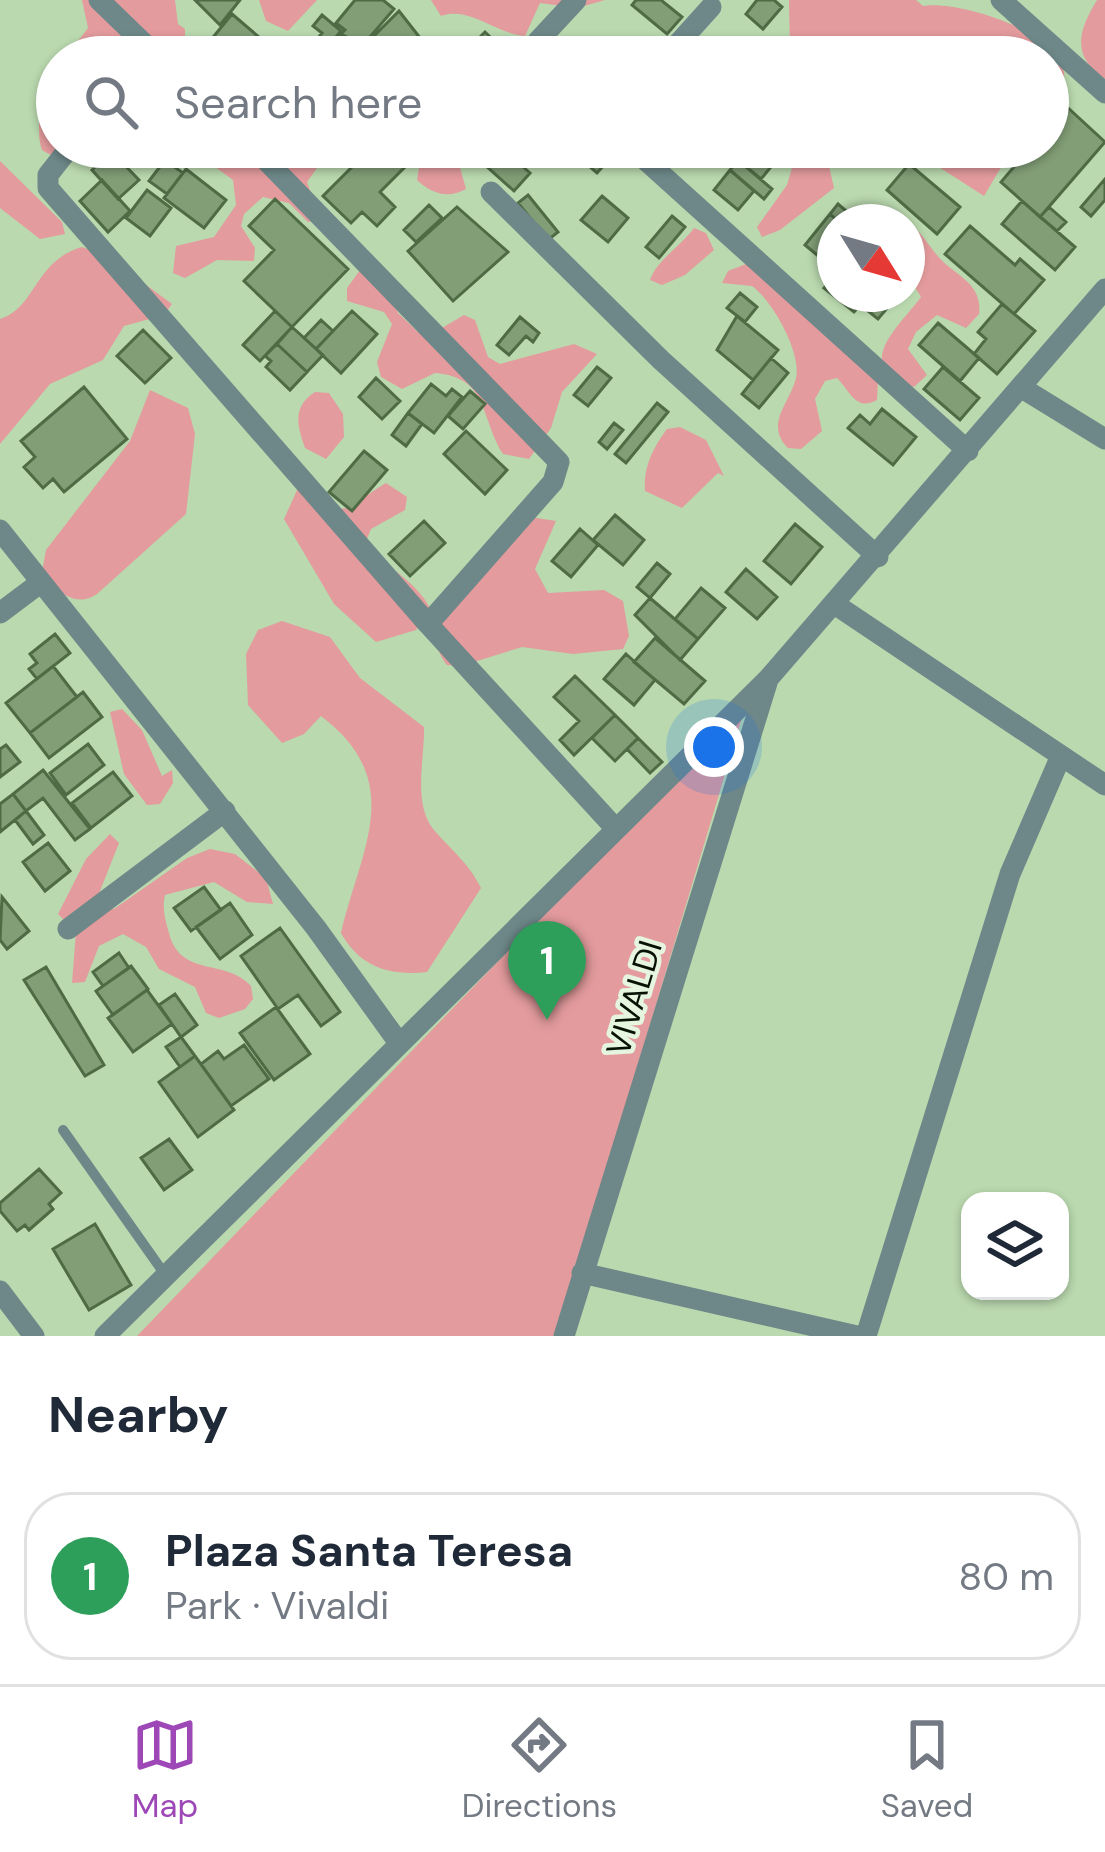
<!DOCTYPE html>
<html lang="en">
<head>
<meta charset="utf-8">
<style>
  :root { --surface:#fff; --page:#f2f2f3; --text:#1f2937; --muted:#747a83; --line:#e0e1e3; --accent:#9d48b6 }
  body { margin:0; font-family:"DM Sans",sans-serif; background:var(--page); color:var(--text) }
  .controls { position:absolute; right:36px; bottom:36px; display:grid; overflow:hidden; border-radius:24px; box-shadow:0 3px 9px #0004 }
  .controls button { width:108px; height:108px; display:grid; place-items:center; padding:0; border:0; border-bottom:3px solid var(--line); background:var(--surface); color:var(--text); font:60px sans-serif }
  .compass { position:absolute; left:817px; top:204px; width:108px; height:108px; border-radius:50%; background:var(--surface); box-shadow:0 3px 9px #0004; rotate:127deg }
  .you { position:absolute; left:714px; top:747px; width:42px; height:42px; margin:-30px; border:9px solid #fff; border-radius:50%; background:#1a73e8; box-shadow:0 0 0 18px #1a73e833 }
  .badge { display:grid; place-items:center; width:78px; height:78px; border-radius:50%; background:var(--accent); color:#fff; font-size:39px; font-weight:700 }
  .pin { position:absolute; translate:-50% -99px; filter:drop-shadow(0 3px 6px #0008) }
  .pin::after { content:''; position:absolute; top:63px; width:42px; height:36px; background:inherit; clip-path:polygon(0 0,100% 0,50% 100%) }
  .list { margin:0; padding:0; list-style:none }
  h2 { display:flex; justify-content:space-between; align-items:center; height:156px; margin:0; padding:0 48px; font-size:51px }
  h2 small { font-size:39px; font-weight:400; color:var(--muted) }
  .list li { display:grid; grid-template-columns:78px 1fr auto; gap:36px; align-items:center; box-sizing:border-box; height:168px; margin:0 24px 24px; padding:0 24px; border:3px solid var(--line); border-radius:48px }
  .list b { display:block; font-size:45px; white-space:nowrap }
  .list p { margin:0; font-size:39px; white-space:nowrap; color:var(--muted) }
  .list em { font-size:39px; font-style:normal; color:var(--muted) }
  .icon { flex:none; width:66px; height:66px; fill:none; stroke:currentColor; stroke-width:2; stroke-linecap:round; stroke-linejoin:round }
  .map { position:relative; flex:none; width:1105px; height:1336px; overflow:hidden }
  .search { position:absolute; background:var(--surface); box-shadow:0 3px 9px #0004; left:36px; right:36px; top:36px; height:132px; display:flex; align-items:center; gap:30px; box-sizing:border-box; padding:0 42px; border-radius:66px; color:var(--muted); font-size:45px }
  .sheet { height:348px; background:var(--surface) }
  nav { display:flex; justify-content:space-around; align-items:center; box-sizing:border-box; height:168px; border-top:3px solid var(--line); background:var(--surface); font-size:33px; color:var(--muted) }
  nav a { display:grid; justify-items:center; gap:6px }
  nav .on { color:var(--accent) }
  .map>svg:first-child { display:block }
  .green { fill:#e39b9d }
  .building { fill:#819e76; stroke:#4f6b45; stroke-width:3 }
  .lines { fill:none; stroke-linecap:round; stroke-linejoin:round }
  .service { stroke:#6e8889; stroke-width:10 }
  .minor { stroke:#6e8889; stroke-width:21 }
  .labels { text-anchor:middle; dominant-baseline:central; stroke-width:9; stroke-linejoin:round; paint-order:stroke }
  .street-label { font-size:33px; fill:#071104; stroke:#e5f5df }
</style>
</head>
<body>
<div class="map">
<svg width="1105" height="1336" viewBox="0 0 1105 1336">
  <rect width="100%" height="100%" fill="#bad9af"/>
  <path class="green" d="M82 0H175L178 24 185 29V57H66L88 28Z
    M259 0H317L288 31 266 21Z
    M431 0H605L577 8 540 3 525 36C495 34 471 6 441 16Z
    M789 0H916L923 6C957 0 1059 31 1064 72 1066 85 1055 96 1048 106V57H801L790 53Z
    M1097 0H1105V79C1071 56 1078 31 1097 0Z
    M57 68V147H104C83 163 64 164 42 150 34 128 43 87 57 68Z
    M188 147H332L307 182 321 220 308 222 289 203 263 197 244 214 241 226 255 248 254 261 217 260 185 278 173 273 176 246 214 237 236 205 233 180Z
    M434 147H464L459 164 466 189C448 199 432 194 417 180L419 167Z
    M862 147H1013L984 196 928 160Z
    M806 153 829 166 834 188 780 230 762 237 757 227 787 185 794 161Z
    M0 161 62 222 65 234 40 239 0 208Z
    M902 220C920 229 924 239 936 254 953 276 983 281 979 314L966 328 937 315 916 332 908 349 927 375 914 387C848 367 901 325 921 297L907 274V222H891Z
    M694 228 706 233 714 250 685 275 662 285 650 280C657 260 681 246 694 228Z
    M82 247 107 256 172 304 164 315 124 326 103 360 50 384 0 444V319C36 308 34 261 82 247Z
    M754 261 878 379 877 400C856 412 850 391 837 378L825 381 815 399 822 431 801 449 788 448C764 424 790 403 796 378 802 353 772 300 752 286L722 283 728 271Z
    M377 265 398 313 418 332 442 328 464 315 475 320 488 357 500 364 574 344 597 354 562 392 551 428 529 459 503 454C480 418 489 377 435 373L402 389 381 377 377 362 392 324 384 312 347 301V288L363 266Z
    M150 390 188 408 195 434 186 514 97 594C75 609 58 590 41 577L46 550 130 441Z
    M315 392 329 393 343 414 344 437 326 459 305 448C297 425 292 407 315 392Z
    M680 427 706 440 724 476 718 473 682 508 645 491C643 467 653 448 667 429Z
    M386 483 407 497 405 510 371 529 366 541C383 567 416 580 430 608L416 630 376 642 334 604 284 519 298 488C355 519 336 513 386 483Z
    M517 515 556 521 535 569 548 593 604 590 623 601 629 636 623 649 573 654 522 647 461 666 447 665C439 655 434 642 438 628 447 601 493 527 517 515Z
    M282 621 330 637 360 678 424 727C425 758 412 803 434 830 452 851 468 862 481 888L427 972C389 976 360 967 341 933 360 850 408 782 321 716L304 734 282 743 248 705 246 654 258 630Z
    M746 704 557 1336H137Z
    M122 709 142 730 162 776 172 770 173 783 160 804 147 805 124 774 110 712Z
    M110 834 119 843 100 891 103 904 114 909 187 858 210 849 235 854 266 878 273 904 247 902 214 882 165 895C162 909 165 919 169 933 180 978 226 958 251 986L253 999 245 1009 219 1018 206 1013 195 987 159 969 146 947 123 934 99 946 85 982 72 983 76 932 58 914 86 859Z"/>
  <path class="building" d="M195 0H240L220 25Z
    M355 0H383L394 9 363 45 341 34 345 30 336 23Z
    M636 0H661L682 17 667 34 632 5Z
    M757 0H774L782 7 763 29 746 14Z
    M399 11 424 43 410 57H378L365 45Z
    M232 14 260 38 244 57H197Z
    M322 15 341 31 320 56 310 48 322 33 313 26Z
    M485 32 511 57H460Z
    M429 38 448 57H410Z
    M1066 106 1105 142 1040 217 1001 182 1031 147H1048V127Z
    M372 147H425L380 192 395 207 377 226 362 212 351 223 323 196Z
    M481 147H501L530 173 514 191 474 155Z
    M567 147H610L616 152 597 173Z
    M663 147H685L672 163 659 152Z
    M750 147 775 162 761 179 739 161Z
    M112 152 139 180 118 199 92 170Z
    M165 160 183 173 167 194 149 181Z
    M738 160 772 189 764 199 730 170Z
    M909 164 960 207 937 234 887 190Z
    M186 169 226 200 204 228 164 198Z
    M730 170 754 191 738 210 714 190Z
    M1105 179V200L1091 216 1081 207Z
    M102 180 130 211 108 232 80 201Z
    M147 190 171 208 150 236 126 218Z
    M528 195 558 232 548 240 518 203Z
    M602 196 628 218 608 242 581 220Z
    M275 199 348 269 292 327 244 281 274 250 249 226Z
    M1022 201 1075 247 1055 270 1002 224Z
    M838 204 859 222H839L830 214Z
    M429 205 442 218 416 242 404 230Z
    M457 207 508 252 453 301 408 251Z
    M1049 207 1066 222 1057 231 1040 217Z
    M830 214 839 222 835 236 817 255 805 245Z
    M672 216 685 227 659 258 646 247Z
    M970 226 1015 265 1020 259 1044 280 1014 314 945 254Z
    M835 275V294H869L854 312 824 288Z
    M740 293 757 307 745 322 727 308Z
    M882 294H899L878 319 868 311Z
    M1002 304 1035 331 997 374 974 354 986 339 978 332Z
    M275 311 292 327 260 361 243 345Z
    M352 311 377 334 341 373 316 349Z
    M737 316 778 350 753 380 717 350Z
    M520 317 539 333 533 342 526 336 509 355 497 345Z
    M321 320 333 331 316 349 304 338Z
    M938 323 979 358 960 381 919 345Z
    M292 327 323 355 307 372 277 344Z
    M143 330 171 358 145 383 117 356Z
    M277 344 307 372 290 390 266 367 271 361 265 356Z
    M771 358 788 373 759 408 742 394Z
    M597 367 611 378 588 406 574 395Z
    M943 367 979 398 960 420 924 389Z
    M376 378 400 401 382 419 359 397Z
    M431 384 446 396 452 389 462 397 434 433 408 413Z
    M84 387 127 439 64 492 53 479 43 488 24 467 35 457 21 441Z
    M470 391 485 404 463 429 448 416Z
    M657 403 668 412 626 463 615 454Z
    M882 409 916 437 893 465 848 428 860 415 870 424Z
    M408 413 422 424 406 446 392 435Z
    M614 423 623 430 607 449 599 442Z
    M466 431 507 470 485 494 444 454Z
    M364 451 387 470 352 511 329 492Z
    M615 515 644 540 623 565 593 540Z
    M424 521 445 543 410 576 389 554Z
    M795 524 822 547 791 584 764 561Z
    M580 529 598 545 571 577 552 561Z
    M657 563 670 574 650 598 637 587Z
    M746 569 777 597 757 619 726 592Z
    M701 588 725 608 698 639 675 619Z
    M650 598 698 639 680 660 635 615Z
    M55 634 70 653 37 679 29 669 37 663 30 654Z
    M655 638 705 681 684 704 634 662Z
    M626 654 655 680 634 705 604 679Z
    M53 666 77 697 30 733 6 703Z
    M575 676 615 715 574 755 560 740 579 721 554 697Z
    M83 692 102 717 49 758 30 733Z
    M615 715 638 738 615 761 592 738Z
    M638 738 662 762 650 773 627 749Z
    M88 744 104 765 66 795 50 773Z
    M6 745 20 762 0 777V749Z
    M43 770 90 829 75 840 43 798 26 811 13 794Z
    M113 772 132 796 91 828 72 803Z
    M13 794 26 811 0 832V804Z
    M26 811 44 835 33 844 15 820Z
    M48 843 70 871 45 891 23 862Z
    M204 887 221 910 191 931 174 908Z
    M2 897 29 931 7 949 0 940Z
    M230 903 252 935 220 959 196 927Z
    M280 928 340 1012 321 1026 298 995 278 1009 241 956Z
    M119 953 129 968 103 986 93 972Z
    M131 966 148 989 113 1015 96 991Z
    M46 967 104 1065 85 1076 24 980Z
    M147 990 172 1024 133 1052 108 1018Z
    M175 994 197 1025 181 1037 159 1005Z
    M276 1007 310 1054 274 1080 240 1033Z
    M181 1037 195 1056 180 1067 166 1047Z
    M244 1045 269 1079 231 1106 201 1064 218 1051 224 1059Z
    M195 1056 234 1110 198 1137 159 1082Z
    M169 1139 192 1170 164 1190 141 1158Z
    M39 1169 61 1193 49 1204 53 1209 29 1230 25 1225 17 1231 0 1211V1203Z
    M95 1224 131 1285 89 1310 53 1249Z"/>
  <g class="lines">
    <path class="service" d="M63 1130 166 1276"/>
    <path class="minor" d="M99 0 158 57
      M1001 0 1105 93
      M535 57 538 41 576 0
      M666 57 711 7
      M70 147 48 175V188L428 624 616 829
      M253 147 559 462 553 482 428 624
      M631 147 968 451
      M491 192 661 360 878 557
      M1022 388 1105 439
      M0 530 316 928 399 1043
      M836 605 1105 785
      M0 613 40 583
      M68 929 225 811
      M582 1273 857 1336
      M0 1291 34 1336
      M105 1336 768 679 1105 289
      M564 1336 767 683
      M866 1336 1010 874 1060 758"/>
  </g>
  <g class="labels">
    <g class="street-label">
      <text transform="translate(634 998) rotate(-73)">VIVALDI</text>
    </g>
  </g>
</svg>
<div class="controls">
<button><svg class="icon" aria-label="layers" viewBox="0 0 24 24"><path d="M12 4l9 5-9 5-9-5zM3 14l9 5 9-5"/></svg></button>
</div>
<svg class="compass" viewBox="-18 -18 36 36"><path d="M0-13l5 13h-10z" fill="#e53935"/><path d="M0 13l5-13h-10z" fill="#747a83"/></svg>
<div class="you"></div>
<div class="pin badge" style="left:547px;top:1020px;background:#2e9e5b">1</div>
<div class="search"><svg class="icon" aria-label="search" viewBox="0 0 24 24"><circle cx="10" cy="10" r="6"/><path d="M15 15l6 6"/></svg>Search here</div>
</div>
<section class="sheet">
<h2>Nearby<small></small></h2>
<ul class="list">
<li><span class="badge" style="background:#2e9e5b">1</span><div><b>Plaza Santa Teresa</b><p>Park · Vivaldi</p></div><em>80 m</em></li>
</ul>
</section>
<nav>
<a class="on"><svg class="icon" aria-label="map" viewBox="0 0 24 24"><path d="M3 6l6-2 6 2 6-2v14l-6 2-6-2-6 2zM9 4v14M15 6v14"/></svg>Map</a>
<a><svg class="icon" aria-label="directions" viewBox="0 0 24 24"><path d="M12 3l9 9-9 9-9-9zM9 14v-3h6M13 9l2 2-2 2"/></svg>Directions</a>
<a><svg class="icon" aria-label="saved" viewBox="0 0 24 24"><path d="M7 4h10v16l-5-4-5 4z"/></svg>Saved</a>
</nav>
</body>
</html>
